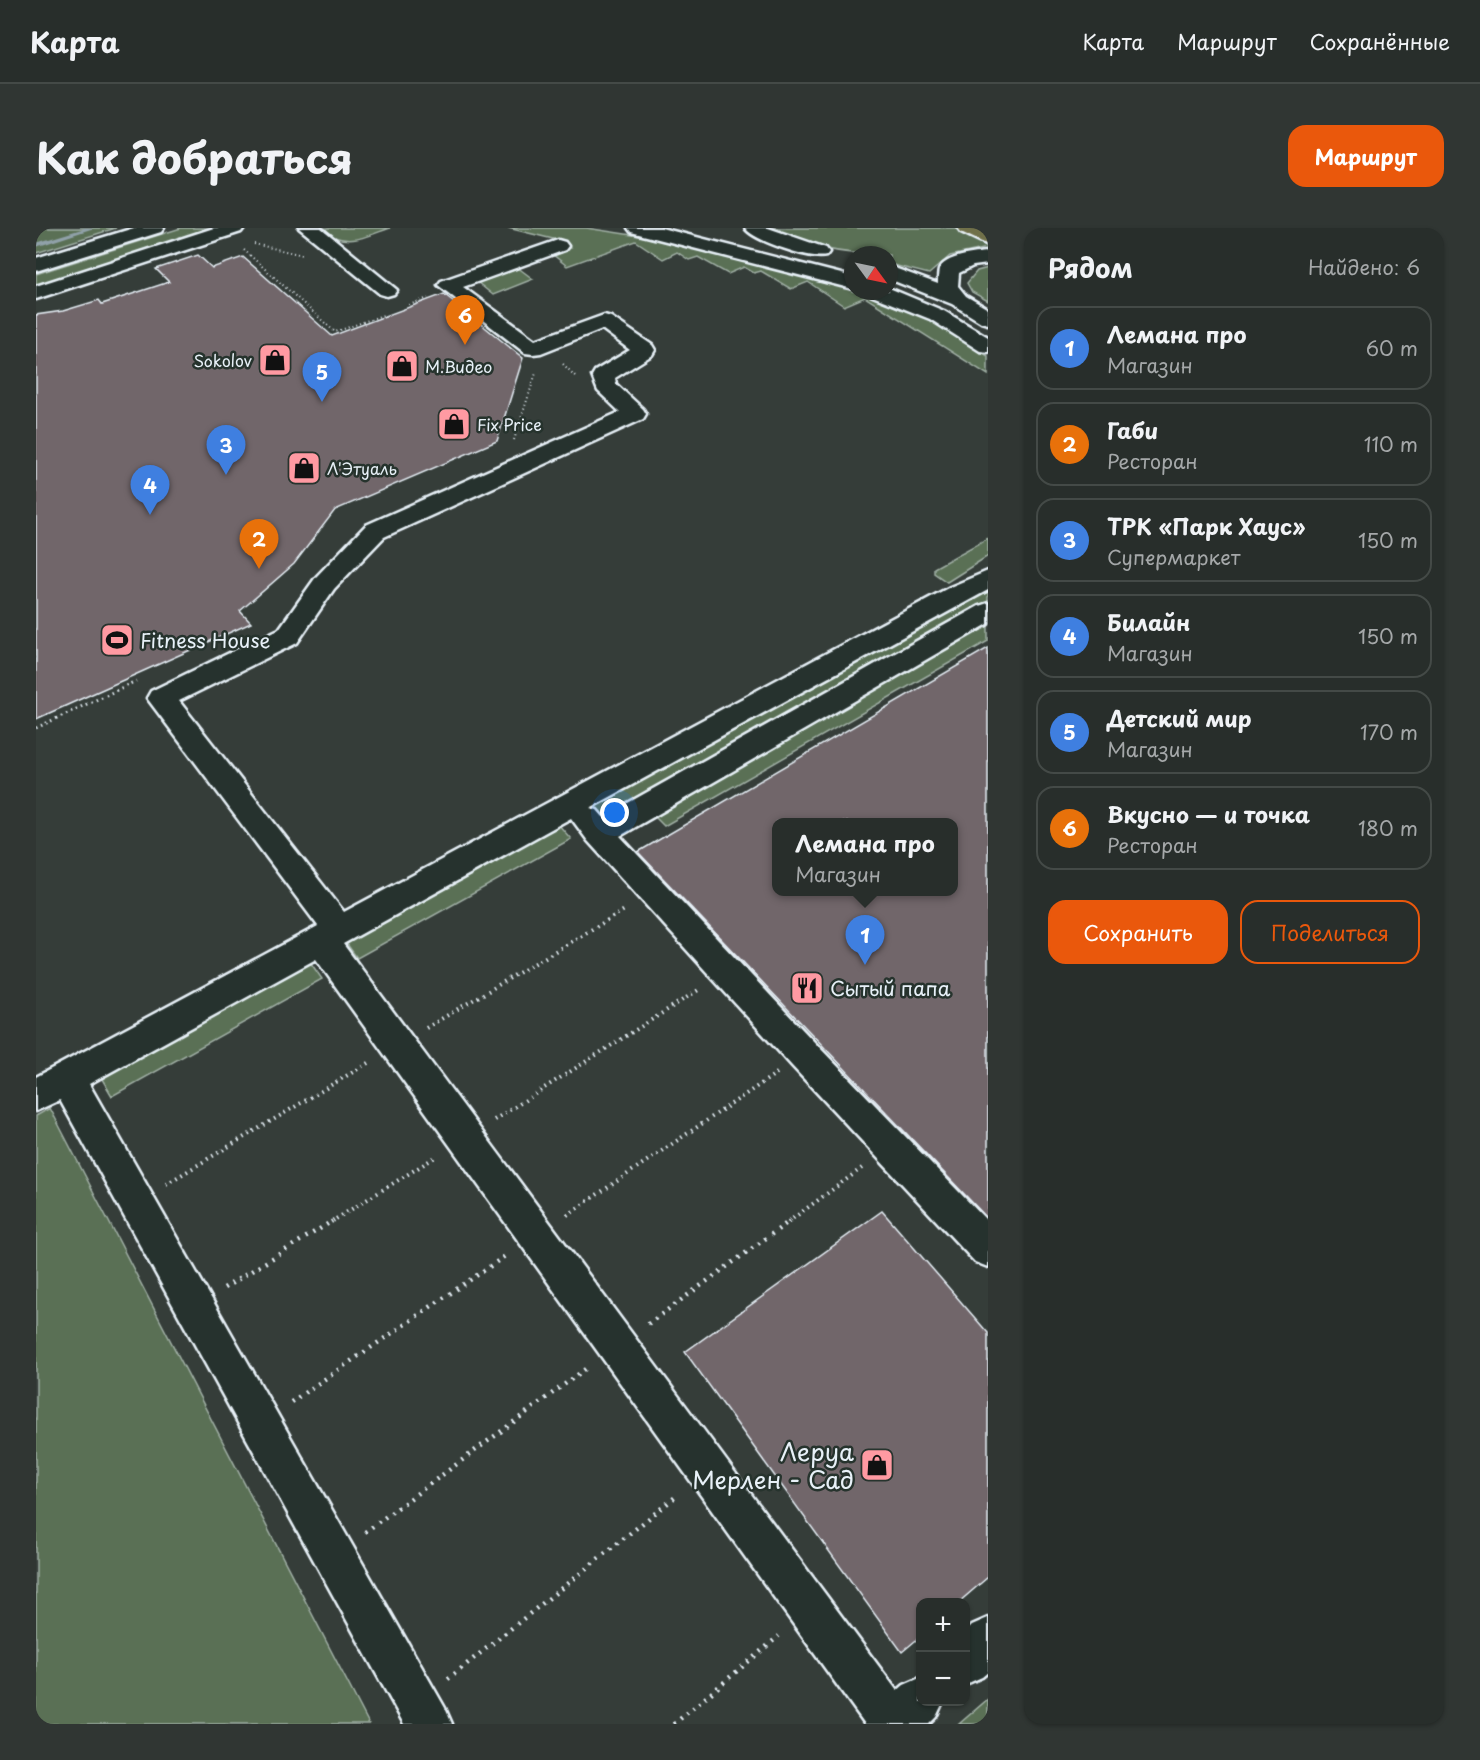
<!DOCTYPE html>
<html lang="ru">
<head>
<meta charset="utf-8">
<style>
  :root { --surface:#282e2b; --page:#303633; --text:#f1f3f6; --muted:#a5a8a9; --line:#444a47; --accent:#ea580c }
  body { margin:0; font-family:"Playpen Sans",sans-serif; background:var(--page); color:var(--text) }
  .controls { position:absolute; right:18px; bottom:18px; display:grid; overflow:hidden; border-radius:12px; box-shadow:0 2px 4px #0004 }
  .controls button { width:54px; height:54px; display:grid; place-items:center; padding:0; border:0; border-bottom:2px solid var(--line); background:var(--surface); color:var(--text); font:30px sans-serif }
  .compass { position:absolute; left:808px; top:18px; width:54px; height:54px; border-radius:50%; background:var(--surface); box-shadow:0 2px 4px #0004; rotate:123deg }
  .you { position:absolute; left:579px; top:585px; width:21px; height:21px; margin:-15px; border:4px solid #fff; border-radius:50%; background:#1a73e8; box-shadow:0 0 0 9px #1a73e833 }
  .badge { display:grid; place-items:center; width:39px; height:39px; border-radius:50%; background:var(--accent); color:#fff; font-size:20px; font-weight:700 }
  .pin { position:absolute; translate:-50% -50px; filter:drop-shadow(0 2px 3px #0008) }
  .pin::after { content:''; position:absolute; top:32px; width:21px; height:18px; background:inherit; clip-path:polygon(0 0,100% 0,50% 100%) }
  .popup { position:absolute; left:736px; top:590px; width:186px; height:78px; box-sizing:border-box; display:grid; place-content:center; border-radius:12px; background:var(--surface); filter:drop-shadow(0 2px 4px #0005); font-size:20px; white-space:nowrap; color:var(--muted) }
  .popup b { font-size:22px; color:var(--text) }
  .popup::after { content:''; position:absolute; left:50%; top:100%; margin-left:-12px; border:12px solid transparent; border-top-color:var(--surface) }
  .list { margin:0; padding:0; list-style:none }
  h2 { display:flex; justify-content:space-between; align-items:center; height:78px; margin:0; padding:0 24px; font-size:26px }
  h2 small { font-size:20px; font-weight:400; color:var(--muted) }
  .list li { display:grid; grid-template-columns:39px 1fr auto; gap:18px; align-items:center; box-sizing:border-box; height:84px; margin:0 12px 12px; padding:0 12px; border:2px solid var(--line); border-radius:18px }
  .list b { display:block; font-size:22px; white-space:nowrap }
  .list p { margin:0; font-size:20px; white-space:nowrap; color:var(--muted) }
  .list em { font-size:20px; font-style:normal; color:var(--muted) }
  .actions { display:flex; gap:12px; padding:18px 24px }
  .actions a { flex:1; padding:14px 0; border:2px solid var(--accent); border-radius:18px; text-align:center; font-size:21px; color:var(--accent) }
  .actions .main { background:var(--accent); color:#fff }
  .map { position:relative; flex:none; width:952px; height:1496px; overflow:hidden; border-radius:18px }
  header { display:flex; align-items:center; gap:36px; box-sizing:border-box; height:84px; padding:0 30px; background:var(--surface); border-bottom:2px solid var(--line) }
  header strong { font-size:28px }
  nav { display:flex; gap:33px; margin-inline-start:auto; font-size:21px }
  .intro { display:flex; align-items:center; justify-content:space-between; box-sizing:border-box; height:144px; padding:0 36px }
  h1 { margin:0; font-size:42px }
  .button { padding:15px 27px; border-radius:18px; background:var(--accent); color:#fff; font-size:21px; font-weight:700 }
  main { display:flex; gap:36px; padding:0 36px }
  aside { flex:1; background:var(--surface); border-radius:18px; box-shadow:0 2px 4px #0004 }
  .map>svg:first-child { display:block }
  .green { fill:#5a7055; stroke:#a1b0a6; stroke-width:1.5 }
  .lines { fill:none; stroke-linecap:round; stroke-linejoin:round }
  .stream { fill:#90a1a9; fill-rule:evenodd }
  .building { fill:#71666b; stroke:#e8f1f8; stroke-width:1.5; fill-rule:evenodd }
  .minor-casing { stroke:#e8f1f8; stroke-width:5 }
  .major-casing { stroke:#e8f1f8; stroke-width:5 }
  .path-far3 { stroke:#e8f1f8; stroke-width:2; stroke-dasharray:1 3; stroke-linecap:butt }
  .path-far2 { stroke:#e8f1f8; stroke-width:3; stroke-dasharray:1.5 4; stroke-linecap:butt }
  .path-far1 { stroke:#e8f1f8; stroke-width:4; stroke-dasharray:1.5 4.5; stroke-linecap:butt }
  .path { stroke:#e8f1f8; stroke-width:4.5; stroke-dasharray:2 6; stroke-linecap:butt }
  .minor { fill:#26332d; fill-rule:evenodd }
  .major { fill:#70704a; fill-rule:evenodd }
  .labels { text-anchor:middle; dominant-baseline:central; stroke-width:5; stroke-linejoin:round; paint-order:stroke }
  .far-poi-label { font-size:16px; fill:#e8f1f8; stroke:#26332d; text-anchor:start }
  .poi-label { font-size:20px; fill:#e8f1f8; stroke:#26332d; text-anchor:start }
  .near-poi-label { font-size:24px; fill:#e8f1f8; stroke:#26332d; text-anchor:end }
</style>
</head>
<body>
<header>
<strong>Карта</strong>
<nav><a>Карта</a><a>Маршрут</a><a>Сохранённые</a></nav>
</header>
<div class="intro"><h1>Как добраться</h1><a class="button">Маршрут</a></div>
<main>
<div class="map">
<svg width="952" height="1496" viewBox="0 0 952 1496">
  <rect width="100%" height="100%" fill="#353d39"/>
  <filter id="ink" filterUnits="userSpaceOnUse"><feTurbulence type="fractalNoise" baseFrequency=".0167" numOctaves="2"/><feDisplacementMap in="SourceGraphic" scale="12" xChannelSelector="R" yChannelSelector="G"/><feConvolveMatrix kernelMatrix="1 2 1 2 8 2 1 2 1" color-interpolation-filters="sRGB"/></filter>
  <g filter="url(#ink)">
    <path class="green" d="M0 0H80L0 25Z
      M145 0H183L0 59V46Z
      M279 0H354C320 12 312 19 279 0Z
      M472 0H550L609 9 650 17 817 61V63L829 64 882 84 952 128V147L829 69 808 78 772 54 755 61 725 43 718 45 708 39 692 46 662 29 653 32 641 24 627 31 600 13 531 38 516 26 534 20 525 13Z
      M737 0H921L950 16 952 20 914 28 893 46 853 36V27C815 27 770 21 737 0Z
      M481 39 497 51 457 67 441 54Z
      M952 40V73L936 64 931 55 941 43Z
      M952 310V328L911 354 898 345V340Z
      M952 355V376L567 591 554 577Z
      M952 393V413L628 598 615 585Z
      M522 596 535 611 321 730 308 712Z
      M272 731 286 751 76 868 63 846Z
      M14 880 333 1496H0V888Z
      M952 1471V1496H923Z"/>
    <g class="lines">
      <path class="stream" d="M49 0H58L0 19V15Z"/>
    </g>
    <path class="building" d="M162 27 176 40 207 29 296 108 408 66 487 130 461 213 299 282 258 336 204 383 215 395 0 491V87L27 83 63 72 66 76 133 54 120 41Z
      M952 420V991L602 624ZM741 594H918V663H741Z
      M846 983 952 1105V1349L923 1374H885V1408L866 1424 649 1124Z"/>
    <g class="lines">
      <defs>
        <path id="minor" d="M98 0H128L125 4 0 43V30Z
          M178 0H208L205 4 0 71V58Z
          M263 0H285L361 62 358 66 351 68 344 66Z
          M592 0H625L817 49V61L595 4Z
          M709 0H732L790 20 793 24 790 28C776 32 718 13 709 0Z
          M522 12 529 14 532 18 529 22 427 59 499 112 568 87 575 89 616 117 619 122 616 127 579 150 580 156 607 181 610 186 607 191 348 309 298 361 261 415 143 473 308 684 914 359 952 343V362L554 580 561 582 567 589 943 378 952 375V396L584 608 780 816 952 994V1039L939 1034 756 838 552 613 535 590 307 716 861 1463 868 1457 884 1450V1474H907L900 1489 893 1496H829L280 731 53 856 409 1480 416 1496H368L24 872 0 883V849L282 698 111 470 115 463 243 401 280 349 330 297 584 184 562 163 556 148 559 143 594 122 566 101 505 125 497 126 489 125 402 57 405 53Z
          M952 24V36L937 38 923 45 922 58 930 68 952 81V96L945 94 916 76 853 51V38L902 56C902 52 902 46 903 42 908 28 940 25 952 24Z
          M853 60 908 83 952 109V124L944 123 894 91 834 67 831 63H853Z
          M952 1390V1444L946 1449 930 1456V1403L936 1397Z"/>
        <path id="major" d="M922 0H946L952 3V17L925 4Z"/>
      </defs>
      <use href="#minor" class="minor-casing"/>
      <use href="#major" class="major-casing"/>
      <path class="path-far3" d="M218 16 267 27
        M208 22 299 104 347 87
        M373 77 392 70
        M527 136 539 148
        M478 212 500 145"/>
      <path class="path-far2" d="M0 500 100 453"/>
      <path class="path-far1" d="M390 800 590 681
        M458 892 664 761
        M130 956 332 835
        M531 987 741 845
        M295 994 401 928
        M752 994 826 940"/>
      <path class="path" d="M188 1060 298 992
        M612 1096 755 992
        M255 1174 472 1026
        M329 1304 552 1139
        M412 1451 643 1266
        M638 1496 743 1408"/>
      <use href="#minor" class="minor"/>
      <use href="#major" class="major"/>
    </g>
  </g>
  <defs>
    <symbol id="shop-square" viewBox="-11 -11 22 22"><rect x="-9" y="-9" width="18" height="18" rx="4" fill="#ff9aa2" stroke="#26332d"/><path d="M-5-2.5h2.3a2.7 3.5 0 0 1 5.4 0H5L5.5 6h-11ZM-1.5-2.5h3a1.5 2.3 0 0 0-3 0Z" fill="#111"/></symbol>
    <symbol id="stadium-square" viewBox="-11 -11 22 22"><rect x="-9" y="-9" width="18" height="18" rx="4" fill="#ff9aa2" stroke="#26332d"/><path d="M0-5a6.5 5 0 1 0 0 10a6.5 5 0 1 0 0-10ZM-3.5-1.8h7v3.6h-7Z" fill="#111"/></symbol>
    <symbol id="restaurant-square" viewBox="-11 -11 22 22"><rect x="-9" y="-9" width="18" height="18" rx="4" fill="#ff9aa2" stroke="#26332d"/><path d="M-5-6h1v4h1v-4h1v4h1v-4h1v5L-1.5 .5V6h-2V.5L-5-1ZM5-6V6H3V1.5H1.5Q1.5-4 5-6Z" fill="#111"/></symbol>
  </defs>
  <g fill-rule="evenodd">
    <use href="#shop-square" x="220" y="113" width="38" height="38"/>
    <use href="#shop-square" x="347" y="119" width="38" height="38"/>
    <use href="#shop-square" x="399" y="177" width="38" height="38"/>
    <use href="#shop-square" x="249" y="221" width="38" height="38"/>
    <use href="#stadium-square" x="62" y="393" width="38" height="38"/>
    <use href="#restaurant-square" x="752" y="741" width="38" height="38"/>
    <use href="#shop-square" x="822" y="1218" width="38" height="38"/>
  </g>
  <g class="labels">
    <g class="far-poi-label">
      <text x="216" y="132" text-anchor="end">Sokolov</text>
      <text x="389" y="138">М.Видео</text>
      <text x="441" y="196">Fix Price</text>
      <text x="291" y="240">Л'Этуаль</text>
    </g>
    <g class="poi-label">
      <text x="104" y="412">Fitness House</text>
      <text x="794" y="760">Сытый папа</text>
    </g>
    <g class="near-poi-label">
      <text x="818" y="1223">Леруа<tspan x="818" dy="28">Мерлен - Сад</tspan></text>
    </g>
  </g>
</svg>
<div class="controls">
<button>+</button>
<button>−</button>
</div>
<svg class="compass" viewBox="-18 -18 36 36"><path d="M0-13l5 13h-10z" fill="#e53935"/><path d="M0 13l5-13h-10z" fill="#a5a8a9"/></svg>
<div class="you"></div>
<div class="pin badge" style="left:829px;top:737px;background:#3f7fe0">1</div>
<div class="popup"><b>Лемана про</b>Магазин</div>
<div class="pin badge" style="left:223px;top:341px;background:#e8710a">2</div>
<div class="pin badge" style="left:190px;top:247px;background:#3f7fe0">3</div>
<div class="pin badge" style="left:114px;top:287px;background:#3f7fe0">4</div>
<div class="pin badge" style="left:286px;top:174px;background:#3f7fe0">5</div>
<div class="pin badge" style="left:429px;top:117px;background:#e8710a">6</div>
</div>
<aside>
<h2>Рядом<small>Найдено: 6</small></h2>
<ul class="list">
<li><span class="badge" style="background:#3f7fe0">1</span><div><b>Лемана про</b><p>Магазин</p></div><em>60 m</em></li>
<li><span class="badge" style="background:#e8710a">2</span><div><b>Габи</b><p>Ресторан</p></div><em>110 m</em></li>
<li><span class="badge" style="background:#3f7fe0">3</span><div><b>ТРК «Парк Хаус»</b><p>Супермаркет</p></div><em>150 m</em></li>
<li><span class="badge" style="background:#3f7fe0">4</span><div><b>Билайн</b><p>Магазин</p></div><em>150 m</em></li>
<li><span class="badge" style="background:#3f7fe0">5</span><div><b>Детский мир</b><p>Магазин</p></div><em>170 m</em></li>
<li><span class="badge" style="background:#e8710a">6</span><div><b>Вкусно — и точка</b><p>Ресторан</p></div><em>180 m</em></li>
</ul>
<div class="actions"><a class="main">Сохранить</a><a>Поделиться</a></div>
</aside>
</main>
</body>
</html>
